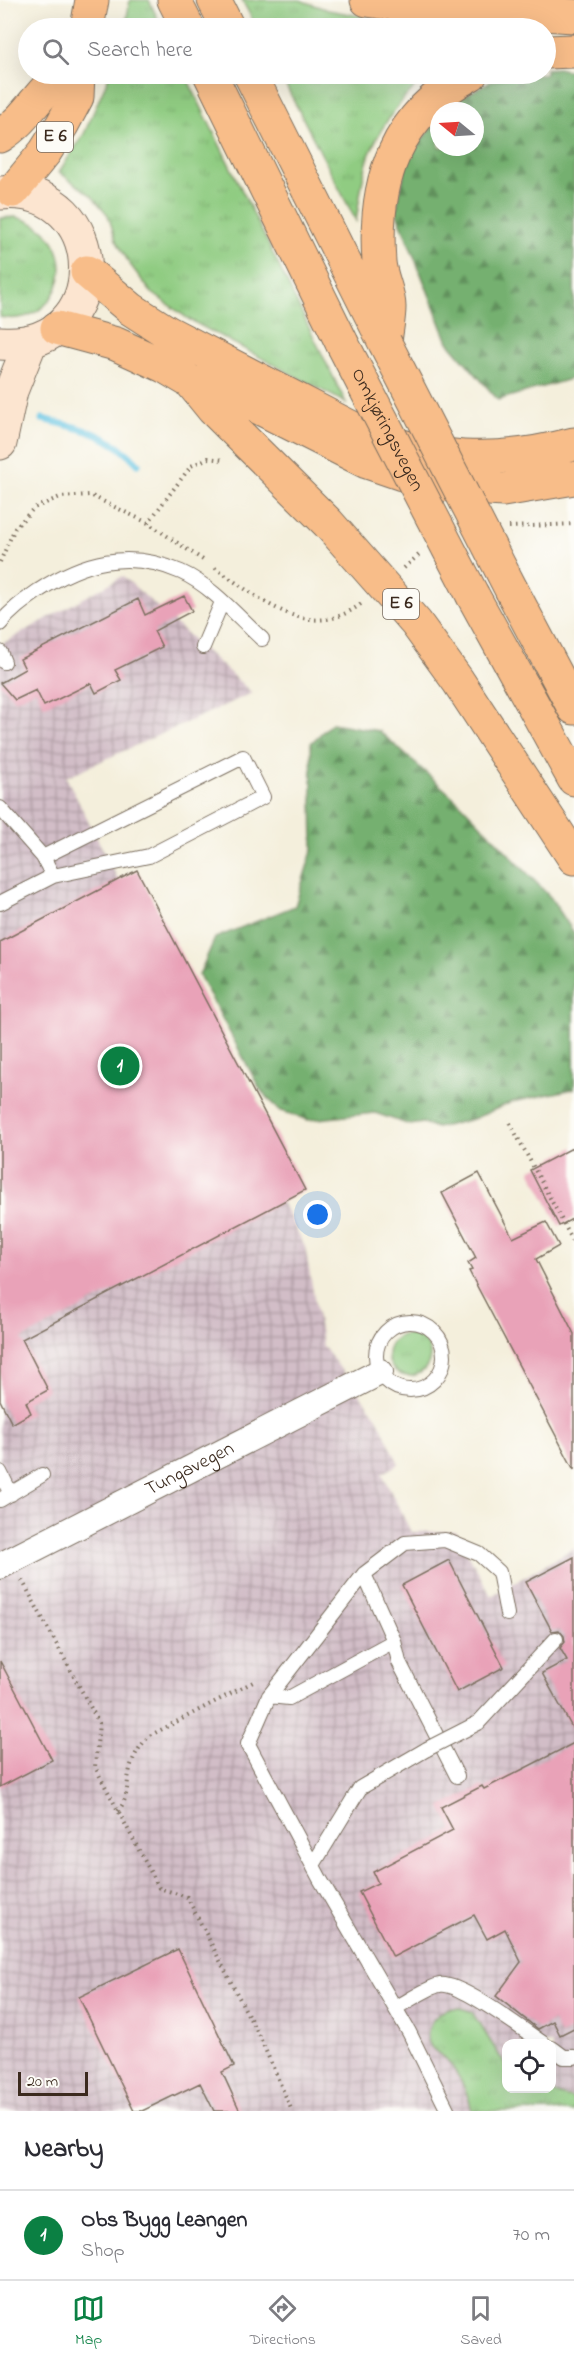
<!DOCTYPE html>
<html lang="en">
<head>
<meta charset="utf-8">
<style>
  :root { --surface:#fff; --page:#f2f2f3; --text:#2b2b33; --muted:#7c7c81; --line:#e1e1e2; --accent:#0b8043 }
  body { margin:0; font-family:"Indie Flower",sans-serif; background:var(--page); color:var(--text) }
  .controls { position:absolute; right:18px; bottom:18px; display:grid; overflow:hidden; border-radius:12px; box-shadow:0 6px 24px #0002 }
  .controls button { width:54px; height:54px; display:grid; place-items:center; padding:0; border:0; border-bottom:2px solid var(--line); background:var(--surface); color:var(--text); font:30px sans-serif }
  .compass { position:absolute; left:430px; top:102px; width:54px; height:54px; border-radius:50%; background:var(--surface); box-shadow:0 6px 24px #0002; rotate:288deg }
  .scale { position:absolute; left:18px; bottom:15px; width:70px; box-sizing:border-box; padding-left:6px; border:3px solid #3b2a1e; border-top:0; font-size:16px; line-height:21px; white-space:nowrap; color:#3b2a1e; -webkit-text-stroke:4px #fdfcf7; paint-order:stroke }
  .you { position:absolute; left:318px; top:1215px; width:21px; height:21px; margin:-15px; border:4px solid #fff; border-radius:50%; background:#1a73e8; box-shadow:0 0 0 9px #1a73e833 }
  .badge { display:grid; place-items:center; width:39px; height:39px; border-radius:50%; background:var(--accent); color:#fff; font-size:20px; font-weight:700 }
  .pin { position:absolute; translate:-50% -50%; border:3px solid #fff; box-shadow:0 2px 6px #0006 }
  .list { margin:0; padding:0; list-style:none }
  h2 { display:flex; justify-content:space-between; align-items:center; height:78px; margin:0; padding:0 24px; font-size:26px }
  h2 small { font-size:20px; font-weight:400; color:var(--muted) }
  .list li { display:grid; grid-template-columns:39px 1fr auto; gap:18px; align-items:center; box-sizing:border-box; height:90px; padding:0 24px; border-top:2px solid var(--line) }
  .list b { display:block; font-size:22px; white-space:nowrap }
  .list p { margin:0; font-size:20px; white-space:nowrap; color:var(--muted) }
  .list em { font-size:20px; font-style:normal; color:var(--muted) }
  .icon { flex:none; width:33px; height:33px; fill:none; stroke:currentColor; stroke-width:2; stroke-linecap:round; stroke-linejoin:round }
  .map { position:relative; flex:none; width:574px; height:2111px; overflow:hidden }
  .search { position:absolute; background:var(--surface); box-shadow:0 6px 24px #0002; left:18px; right:18px; top:18px; height:66px; display:flex; align-items:center; gap:15px; box-sizing:border-box; padding:0 21px; border-radius:33px; color:var(--muted); font-size:22px }
  .sheet { height:168px; background:var(--surface) }
  nav { display:flex; justify-content:space-around; align-items:center; box-sizing:border-box; height:84px; border-top:2px solid var(--line); background:var(--surface); font-size:16px; color:var(--muted) }
  nav a { display:grid; justify-items:center; gap:3px }
  nav .on { color:var(--accent) }
  .map>svg:first-child { display:block }
  .industrial { fill:url(#industrial-grid); fill-rule:evenodd }
  .grass { fill:url(#grass-tufts); stroke:#667b50; stroke-width:1.5 }
  .forest { fill:url(#forest-firs); stroke:#586d47; stroke-width:1.5 }
  .lines { fill:none; stroke-linecap:round; stroke-linejoin:round }
  .stream { stroke:#65c5e3; stroke-width:7 }
  .building { fill:#e9a2b8 }
  .lane-casing { stroke:#7c6f60; stroke-width:16 }
  .street-casing { stroke:#7c6f60; stroke-width:28 }
  .secondary-casing { stroke:#7c6f60; stroke-width:35 }
  .highway-casing { stroke:#7c6f60; stroke-width:35 }
  .path { stroke:#7c6f60; stroke-width:4; stroke-dasharray:1.5 4.5; stroke-linecap:butt }
  .lane { stroke:#fff; stroke-width:14 }
  .street { stroke:#fff; stroke-width:26 }
  .secondary { stroke:#fce5d0; stroke-width:33 }
  .highway { stroke:#f8bd89; stroke-width:33 }
  .lane-bridge-casing { stroke:#7c6f60; stroke-width:16; stroke-linecap:butt }
  .highway-bridge-casing { stroke:#7c6f60; stroke-width:35; stroke-linecap:butt }
  .lane-bridge { stroke:#fff; stroke-width:14 }
  .highway-bridge { stroke:#f8bd89; stroke-width:33 }
  .labels { text-anchor:middle; dominant-baseline:central; stroke-width:4.5; stroke-linejoin:round; paint-order:stroke }
  .shield { fill:#fdfcf7; stroke:#75695f; stroke-width:1.5 }
  .shield-label { font-size:18px; font-weight:bold; fill:#3b2a1e }
  .street-label { font-size:20px; fill:#3b2a1e; stroke:#fdfcf7 }
</style>
</head>
<body>
<div class="map">
<svg width="574" height="2111" viewBox="0 0 574 2111">
  <defs>
    <pattern id="industrial-grid" width="8" height="8" patternUnits="userSpaceOnUse" patternTransform="scale(1.5)"><rect width="8" height="8" fill="#d2bdc7"/><path d="M0 4h8M4 0v8" fill="none" stroke="#ac9aa1"/></pattern>
    <pattern id="grass-tufts" width="24" height="20" patternUnits="userSpaceOnUse" patternTransform="scale(1.5)"><rect width="24" height="20" fill="#90cc82"/><path d="M3 7l-1-3M5 7V3M7 7l1-3M15 17l-1-3M17 17v-4M19 17l1-3" fill="none" stroke="#7daf70"/></pattern>
    <pattern id="forest-firs" width="22" height="20" patternUnits="userSpaceOnUse" patternTransform="scale(1.5)"><rect width="22" height="20" fill="#74b070"/><path d="M5 1l3.5 6h-7zM16 11l3.5 6h-7z" fill="#608f5b"/></pattern>
  </defs>
  <rect width="100%" height="100%" fill="#fdfcf7"/>
  <filter id="ink" filterUnits="userSpaceOnUse"><feTurbulence type="fractalNoise" baseFrequency=".0167" numOctaves="2"/><feDisplacementMap in="SourceGraphic" scale="12" xChannelSelector="R" yChannelSelector="G"/><feConvolveMatrix kernelMatrix="1 2 1 2 8 2 1 2 1" color-interpolation-filters="sRGB"/></filter>
  <filter id="wash" filterUnits="userSpaceOnUse"><feTurbulence type="fractalNoise" baseFrequency=".008" numOctaves="4" result="noise"/><feDisplacementMap in="SourceGraphic" scale="24" xChannelSelector="R" yChannelSelector="G"/><feGaussianBlur stdDeviation="1.35" result="paint"/><feColorMatrix in="noise" values="0 0 0 0 0 0 0 0 0 0 0 0 0 0 0 0 0 1.4 0 .05"/><feComposite in="paint" operator="in"/></filter>
  <g filter="url(#wash)">
    <rect width="100%" height="100%" fill="#f4efdc"/>
    <path class="industrial" d="M123 576 252 693 66 777 305 1247 323 1346 377 1417 399 1464 382 1474 411 1532 456 1531 491 1596 574 1548V2111H0V645ZM506 2044H552V2088H506Z"/>
    <path class="grass" d="M130 0H149L162 28H125Z
      M242 0H300L328 10 376 19 509 28H257Z
      M110 74H185L346 403 190 320 151 292 129 263 116 240 108 215 92 196 59 172 84 134Z
      M280 74H428C401 99 376 129 366 166 361 184 359 203 356 221Z
      M16 217C91 236 62 331 0 317V218Z
      M388 1355a21 21 0 1 1 42 0a21 21 0 1 1-42 0Z
      M461 2008 472 2012 506 2066V2088L553 2089V2093L574 2099V2111H472C469 2094 458 2073 447 2060 443 2055 436 2053 432 2048 422 2034 432 2014 447 2009 451 2008 457 2008 461 2008Z"/>
    <path class="forest" d="M558 68 574 72V378L498 400 448 342 396 211 407 161 439 116V147H475V111H443L447 106 489 82 515 74H546V69Z
      M332 723 379 731 462 805 551 898 574 933V1089L512 1102 473 1119 437 1128 423 1123 410 1125 375 1113 308 1120 279 1110 260 1089 199 975 215 938 295 906 313 848 311 743Z"/>
    <g class="lines">
      <path class="stream" d="M42 419C80 428 111 434 138 464"/>
    </g>
    <g id="blocks">
      <path class="building" d="M184 596 192 611 154 631 162 647 115 670 121 680 96 693 91 683 44 706 36 690 15 700 0 683 25 669 20 659 138 599 145 615Z
        M137 870 305 1190 22 1339 48 1390 26 1402 31 1413 12 1424 0 1400V942Z
        M574 1147V1218L559 1226 530 1170Z
        M479 1173 513 1238 546 1222 559 1246 536 1259 574 1334V1470L469 1271 472 1270 468 1263 476 1258 442 1193Z
        M574 1557V1731L542 1673 567 1660 560 1648 565 1642 564 1636 559 1630 552 1631 526 1582Z
        M449 1560 504 1667 457 1692 402 1585Z
        M0 1661 52 1760 0 1787Z
        M574 1743V2028L560 2035 553 2021 538 2029 496 1996 521 1962 505 1929 487 1939 474 1915 393 1957 359 1892 378 1883 373 1872 453 1830 441 1807 482 1786 484 1789Z
        M178 1949 234 2066 222 2072 240 2111H214L200 2083 142 2111H134L79 1997Z"/>
    </g>
  </g>
  <g filter="url(#ink)">
    <use href="#blocks" fill-opacity="0" stroke="#7c6f60" stroke-width="1.5"/>
    <g class="lines">
      <defs>
        <path id="lane" d="M0 624C11 610 24 601 38 591 83 561 129 549 181 572 212 586 237 616 262 639
          M203 647 222 602
          M0 652 4 662
          M0 808 43 857 243 757 263 797 149 856 53 876
          M0 903 53 876 43 857
          M376 1356a34 34 0 1 1 68 0a34 34 0 1 1-68 0Z
          M0 1472 11 1494
          M0 1500 42 1475
          M364 1574 394 1641 399 1662 457 1776
          M269 1696 289 1698 394 1641
          M478 1723 556 1639
          M313 1865 360 1788 427 1749
          M395 2008C405 2003 430 1986 440 1985 459 1981 525 2031 544 2044
          M552 2048 564 2057H574
          M448 2111 409 2032 320 1879 248 1744 269 1696 284 1677 364 1574 405 1543 445 1540 479 1554 499 1572 507 1614"/>
        <g id="street">
          <path id="s1" d="M0 1566 380 1372"/>
        </g>
        <path id="secondary" d="M0 193C112 182 116 352 0 343
          M0 443 11 391 31 341"/>
        <path id="highway" d="M174 0 188 28
          M214 0 228 28
          M367 0 409 6 574 16
          M87 28 92 0
          M546 52 574 51
          M210 74 342 343
          M250 74 385 343
          M0 136C26 120 39 92 62 74
          M13 191 45 152 62 125 77 97 78 74
          M87 272 131 309 167 332 356 430C432 462 494 465 574 444
          M57 328 116 344 164 366 191 382 230 393 367 462 402 474 431 482 462 487 503 490 574 478
          M385 343C386 331 389 319 389 307 389 292 380 277 379 262 373 180 396 114 471 74
          M191 382 213 409 328 523 416 623 458 681 574 858
          M512 591 574 708
          M473 596 574 779"/>
      </defs>
      <use href="#lane" class="lane-casing"/>
      <use href="#street" class="street-casing"/>
      <use href="#secondary" class="secondary-casing"/>
      <use href="#highway" class="highway-casing"/>
      <path class="path" d="M148 523 191 466 208 458 224 460
        M509 527 574 524
        M0 562 15 528 34 508 60 497 90 495 148 523 206 562
        M215 568C260 598 309 645 362 603
        M404 568 421 553
        M510 1123 574 1243
        M22 1580 99 1723 95 1767 159 1888 187 1897 262 2042 292 2111
        M118 1811C129 1798 126 1785 130 1769 133 1756 140 1746 149 1736L255 1681"/>
      <use href="#lane" class="lane"/>
      <use href="#street" class="street"/>
      <use href="#secondary" class="secondary"/>
      <use href="#highway" class="highway"/>
      <defs>
        <path id="lane-bridge" d="M427 1749 478 1723"/>
        <g id="highway-bridge">
          <path id="s2" d="M342 343 473 596"/>
          <path d="M385 343 512 591"/>
        </g>
      </defs>
      <use href="#lane-bridge" class="lane-bridge-casing"/>
      <use href="#highway-bridge" class="highway-bridge-casing"/>
      <use href="#lane-bridge" class="lane-bridge"/>
      <use href="#highway-bridge" class="highway-bridge"/>
    </g>
  </g>
  <g class="labels">
    <g class="shield">
      <rect x="37" y="122" width="36" height="30" rx="4.5"/>
      <rect x="383" y="589" width="36" height="30" rx="4.5"/>
    </g>
    <g class="shield-label">
      <text x="55" y="137">E 6</text>
      <text x="401" y="604">E 6</text>
    </g>
    <g class="street-label">
      <text stroke="none"><textPath href="#s2" startOffset="98">Omkjøringsvegen</textPath></text>
      <text stroke="none"><textPath href="#s1" startOffset="213">Tungavegen</textPath></text>
    </g>
  </g>
</svg>
<div class="controls">
<button><svg class="icon" aria-label="locate" viewBox="0 0 24 24"><circle cx="12" cy="12" r="6"/><path d="M12 2v4M12 18v4M2 12h4M18 12h4"/></svg></button>
</div>
<svg class="compass" viewBox="-18 -18 36 36"><path d="M0-13l5 13h-10z" fill="#e53935"/><path d="M0 13l5-13h-10z" fill="#7c7c81"/></svg>
<div class="scale">20 m</div>
<div class="you"></div>
<div class="pin badge" style="left:120px;top:1066px">1</div>
<div class="search"><svg class="icon" aria-label="search" viewBox="0 0 24 24"><circle cx="10" cy="10" r="6"/><path d="M15 15l6 6"/></svg>Search here</div>
</div>
<section class="sheet">
<h2>Nearby<small></small></h2>
<ul class="list">
<li><span class="badge">1</span><div><b>Obs Bygg Leangen</b><p>Shop</p></div><em>70 m</em></li>
</ul>
</section>
<nav>
<a class="on"><svg class="icon" aria-label="map" viewBox="0 0 24 24"><path d="M3 6l6-2 6 2 6-2v14l-6 2-6-2-6 2zM9 4v14M15 6v14"/></svg>Map</a>
<a><svg class="icon" aria-label="directions" viewBox="0 0 24 24"><path d="M12 3l9 9-9 9-9-9zM9 14v-3h6M13 9l2 2-2 2"/></svg>Directions</a>
<a><svg class="icon" aria-label="saved" viewBox="0 0 24 24"><path d="M7 4h10v16l-5-4-5 4z"/></svg>Saved</a>
</nav>
</body>
</html>
